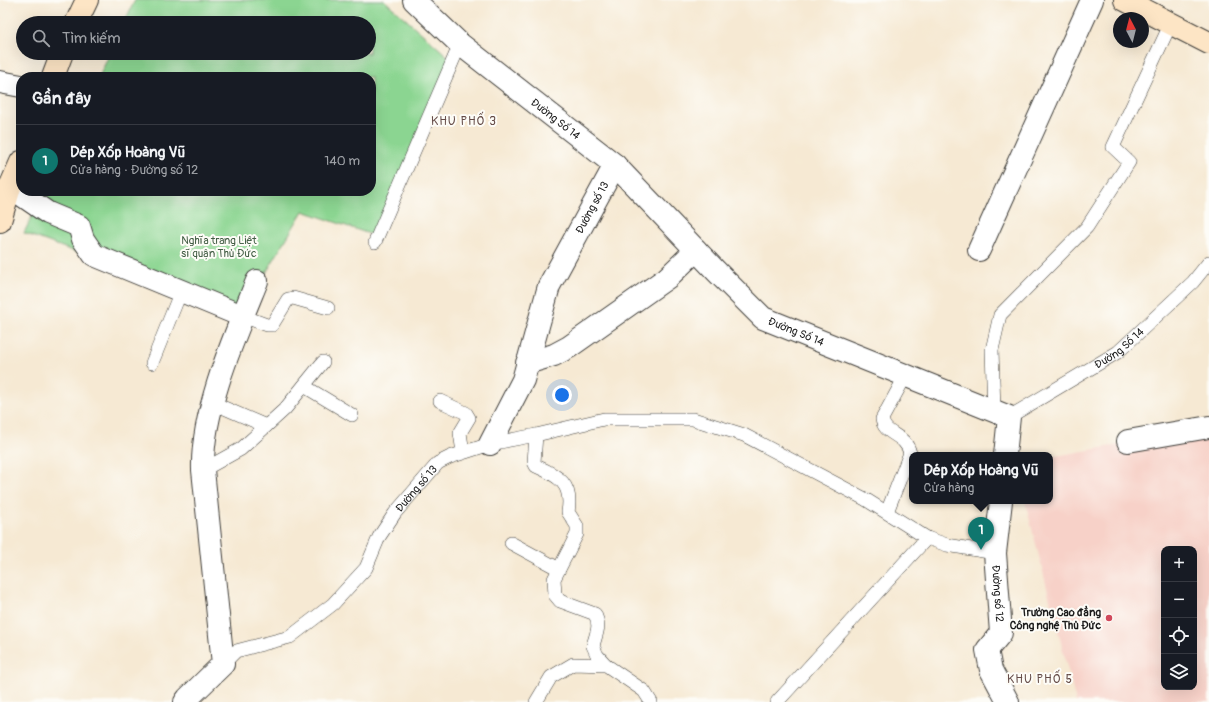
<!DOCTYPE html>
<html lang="vi">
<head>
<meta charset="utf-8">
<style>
  :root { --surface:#171b24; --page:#20242c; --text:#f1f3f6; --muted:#9ea1a6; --line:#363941; --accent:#0f766e }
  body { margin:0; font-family:Pangolin,sans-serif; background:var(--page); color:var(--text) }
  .controls { position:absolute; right:12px; bottom:12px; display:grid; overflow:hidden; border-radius:8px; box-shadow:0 4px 16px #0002 }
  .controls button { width:36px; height:36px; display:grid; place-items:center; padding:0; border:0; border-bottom:1px solid var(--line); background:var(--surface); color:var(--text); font:20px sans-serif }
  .compass { position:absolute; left:1113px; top:12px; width:36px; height:36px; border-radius:50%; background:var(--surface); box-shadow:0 4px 16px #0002; rotate:353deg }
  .you { position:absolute; left:562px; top:395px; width:14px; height:14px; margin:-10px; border:3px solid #fff; border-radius:50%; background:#1a73e8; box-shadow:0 0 0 6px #1a73e833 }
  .badge { display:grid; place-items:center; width:26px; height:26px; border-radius:50%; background:var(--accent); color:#fff; font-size:13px; font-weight:700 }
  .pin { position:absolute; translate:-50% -33px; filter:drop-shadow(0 1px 2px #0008) }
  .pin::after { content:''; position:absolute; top:21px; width:14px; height:12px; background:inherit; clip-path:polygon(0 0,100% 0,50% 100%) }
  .popup { position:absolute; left:909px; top:452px; width:144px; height:52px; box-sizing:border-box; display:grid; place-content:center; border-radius:8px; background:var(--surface); filter:drop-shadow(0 1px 3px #0005); font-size:13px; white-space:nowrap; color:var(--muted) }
  .popup b { font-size:15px; color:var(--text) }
  .popup::after { content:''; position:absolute; left:50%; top:100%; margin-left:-8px; border:8px solid transparent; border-top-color:var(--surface) }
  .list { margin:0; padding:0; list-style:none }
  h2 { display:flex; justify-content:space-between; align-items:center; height:52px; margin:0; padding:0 16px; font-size:17px }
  h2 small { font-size:13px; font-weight:400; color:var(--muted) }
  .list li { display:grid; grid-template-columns:26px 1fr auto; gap:12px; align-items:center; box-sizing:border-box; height:72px; padding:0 16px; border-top:1px solid var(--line) }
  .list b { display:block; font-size:15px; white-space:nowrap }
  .list p { margin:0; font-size:13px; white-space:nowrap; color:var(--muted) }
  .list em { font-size:13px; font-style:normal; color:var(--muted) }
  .icon { flex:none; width:22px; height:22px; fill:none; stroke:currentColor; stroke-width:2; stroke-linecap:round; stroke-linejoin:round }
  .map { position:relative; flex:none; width:1209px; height:702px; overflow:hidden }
  .search { position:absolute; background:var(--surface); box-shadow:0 4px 16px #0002; left:16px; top:16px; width:360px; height:44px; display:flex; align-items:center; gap:10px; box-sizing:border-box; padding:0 14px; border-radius:22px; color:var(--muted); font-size:15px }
  .panel { position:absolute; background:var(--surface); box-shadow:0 4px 16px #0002; left:16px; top:72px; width:360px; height:124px; border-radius:16px }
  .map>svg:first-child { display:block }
  .built { fill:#f7d1c8; fill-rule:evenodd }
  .green { fill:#8bd591; stroke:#547856 }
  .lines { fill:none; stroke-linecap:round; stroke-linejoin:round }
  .lane-casing { stroke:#3d3b37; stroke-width:14 }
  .street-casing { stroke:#3d3b37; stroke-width:24 }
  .secondary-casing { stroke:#3d3b37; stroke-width:24 }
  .lane { stroke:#fff; stroke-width:13 }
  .street { stroke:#fff; stroke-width:22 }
  .secondary { stroke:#fde5c5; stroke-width:22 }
  .poi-dot { fill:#d1495b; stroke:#fdfcf7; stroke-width:1.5 }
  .labels { text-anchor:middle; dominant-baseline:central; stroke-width:4; stroke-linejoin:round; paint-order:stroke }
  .street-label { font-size:11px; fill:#1c1c1c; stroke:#fdfcf7 }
  .park-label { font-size:11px; fill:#435d45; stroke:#fdfcf7 }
  .poi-label { font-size:11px; font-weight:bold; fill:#1c1c1c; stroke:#fdfcf7; text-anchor:end }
  .neighbourhood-label { font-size:12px; letter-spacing:1px; fill:#654c48; stroke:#fdfcf7 }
</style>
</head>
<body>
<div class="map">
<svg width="1209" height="702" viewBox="0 0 1209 702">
  <rect width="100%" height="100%" fill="#fdfcf7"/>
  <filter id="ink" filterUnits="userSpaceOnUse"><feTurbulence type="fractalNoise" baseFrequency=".025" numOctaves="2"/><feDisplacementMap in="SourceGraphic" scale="8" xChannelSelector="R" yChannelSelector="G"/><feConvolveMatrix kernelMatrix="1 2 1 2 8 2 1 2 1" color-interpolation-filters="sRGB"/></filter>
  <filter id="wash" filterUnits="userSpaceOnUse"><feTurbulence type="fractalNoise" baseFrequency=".012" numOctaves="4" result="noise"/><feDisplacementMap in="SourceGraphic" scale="16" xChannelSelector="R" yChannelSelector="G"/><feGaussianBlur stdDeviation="0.9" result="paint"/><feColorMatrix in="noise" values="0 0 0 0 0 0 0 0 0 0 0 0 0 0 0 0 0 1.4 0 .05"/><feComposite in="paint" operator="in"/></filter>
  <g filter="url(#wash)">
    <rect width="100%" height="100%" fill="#f6e9d3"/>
    <path class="built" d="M1209 429V702H1076L1025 501H1050V457ZM1164 549H1194V687H1164Z"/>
    <path class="green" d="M135 0H384L452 60 378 237 303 211 242 313 24 233 44 191H371V77H99L110 53H369V23H124Z"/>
  </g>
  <g filter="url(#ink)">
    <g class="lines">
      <defs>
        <g id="lane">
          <path d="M375 242 460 44"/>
          <path d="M242 316 267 325H272L288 299 293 298 328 308"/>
          <path d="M152 363 181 291"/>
          <path d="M304 386 352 415"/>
          <path d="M440 401 466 413 469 418 460 433 463 452"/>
          <path d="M213 403 266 426"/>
          <path d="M994 410 992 350 1000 315 1087 227 1129 162 1113 147 1171 23"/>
          <path id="s1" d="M1009 417 1118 352 1193 282 1209 262"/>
          <path d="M536 435 534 462 536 466C559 476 573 484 568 512L577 526V534L554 579 555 595 560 601 595 614C601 627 596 633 593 646L597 655 606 665"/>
          <path d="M203 470 241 449 285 409 323 362"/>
          <path d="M887 512 910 453C905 433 884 436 882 419L906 375"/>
          <path d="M511 543 559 569"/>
          <path id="s2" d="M223 664 236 651 290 637 333 604 366 568 379 537 395 513 438 463 450 457 490 444 536 435 604 419H693L744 435 865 499 927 538 947 545 995 553"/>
          <path d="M536 702 551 677 573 664 606 665 644 691 651 702"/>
          <path d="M777 702 927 538"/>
        </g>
        <g id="street">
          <path id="s3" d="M414 0 460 44 615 165 716 271 763 318 1009 417 1005 455"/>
          <path d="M0 82 21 86"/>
          <path d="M10 187 48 213 79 226 83 239 94 255 242 316"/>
          <path d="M979 250 1092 0"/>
          <path d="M527 363 554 355 569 347 667 278 696 250"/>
          <path d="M1128 441 1209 427"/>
          <path id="s4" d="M490 444 523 380 549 286 615 165"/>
          <path id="s5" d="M1001 501 995 553 1001 633 987 650 991 670 1008 702"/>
          <path d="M185 702 188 698 223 664 203 470C201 412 235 335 257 281"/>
        </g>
        <path id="secondary" d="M1125 0 1209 43
          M76 23 87 0
          M53 77 62 53
          M0 221 10 187 21 162"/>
      </defs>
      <use href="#lane" class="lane-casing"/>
      <use href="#street" class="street-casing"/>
      <use href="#secondary" class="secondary-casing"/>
      <use href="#lane" class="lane"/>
      <use href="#street" class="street"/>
      <use href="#secondary" class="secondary"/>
    </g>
  </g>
  <circle class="poi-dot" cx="1109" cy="618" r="4"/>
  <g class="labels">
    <g class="street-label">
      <text stroke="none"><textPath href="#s3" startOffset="185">Đường Số 14</textPath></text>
      <text stroke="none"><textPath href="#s4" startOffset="259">Đường số 13</textPath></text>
      <text stroke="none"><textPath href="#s3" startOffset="509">Đường Số 14</textPath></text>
      <text stroke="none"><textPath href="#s1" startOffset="130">Đường Số 14</textPath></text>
      <text stroke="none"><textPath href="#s2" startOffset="272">Đường số 13</textPath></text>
      <text stroke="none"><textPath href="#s5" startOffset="93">Đường số 12</textPath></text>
    </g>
    <g class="park-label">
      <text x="219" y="240">Nghĩa trang Liệt<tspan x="219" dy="13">sĩ quận Thủ Đức</tspan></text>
    </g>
    <g class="poi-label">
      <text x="1101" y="612">Trường Cao đẳng<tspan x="1101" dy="13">Công nghệ Thủ Đức</tspan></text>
    </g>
    <g class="neighbourhood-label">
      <text x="464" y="121">KHU PHỐ 3</text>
      <text x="1040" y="679">KHU PHỐ 5</text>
    </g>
  </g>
</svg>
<div class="controls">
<button>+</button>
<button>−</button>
<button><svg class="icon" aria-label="locate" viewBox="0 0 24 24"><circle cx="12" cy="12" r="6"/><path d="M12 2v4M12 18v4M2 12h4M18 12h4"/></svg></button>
<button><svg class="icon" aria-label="layers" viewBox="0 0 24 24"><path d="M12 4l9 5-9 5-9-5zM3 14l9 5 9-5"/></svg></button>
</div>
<svg class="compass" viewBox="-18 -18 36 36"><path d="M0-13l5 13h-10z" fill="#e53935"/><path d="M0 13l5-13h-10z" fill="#9ea1a6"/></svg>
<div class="you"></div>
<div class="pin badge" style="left:981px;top:550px">1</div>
<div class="popup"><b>Dép Xốp Hoàng Vũ</b>Cửa hàng</div>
<div class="search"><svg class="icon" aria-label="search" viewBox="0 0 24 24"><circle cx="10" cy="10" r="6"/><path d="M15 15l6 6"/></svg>Tìm kiếm</div>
<section class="panel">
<h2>Gần đây<small></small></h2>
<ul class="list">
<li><span class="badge">1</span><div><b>Dép Xốp Hoàng Vũ</b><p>Cửa hàng · Đường số 12</p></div><em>140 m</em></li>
</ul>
</section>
</div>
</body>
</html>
